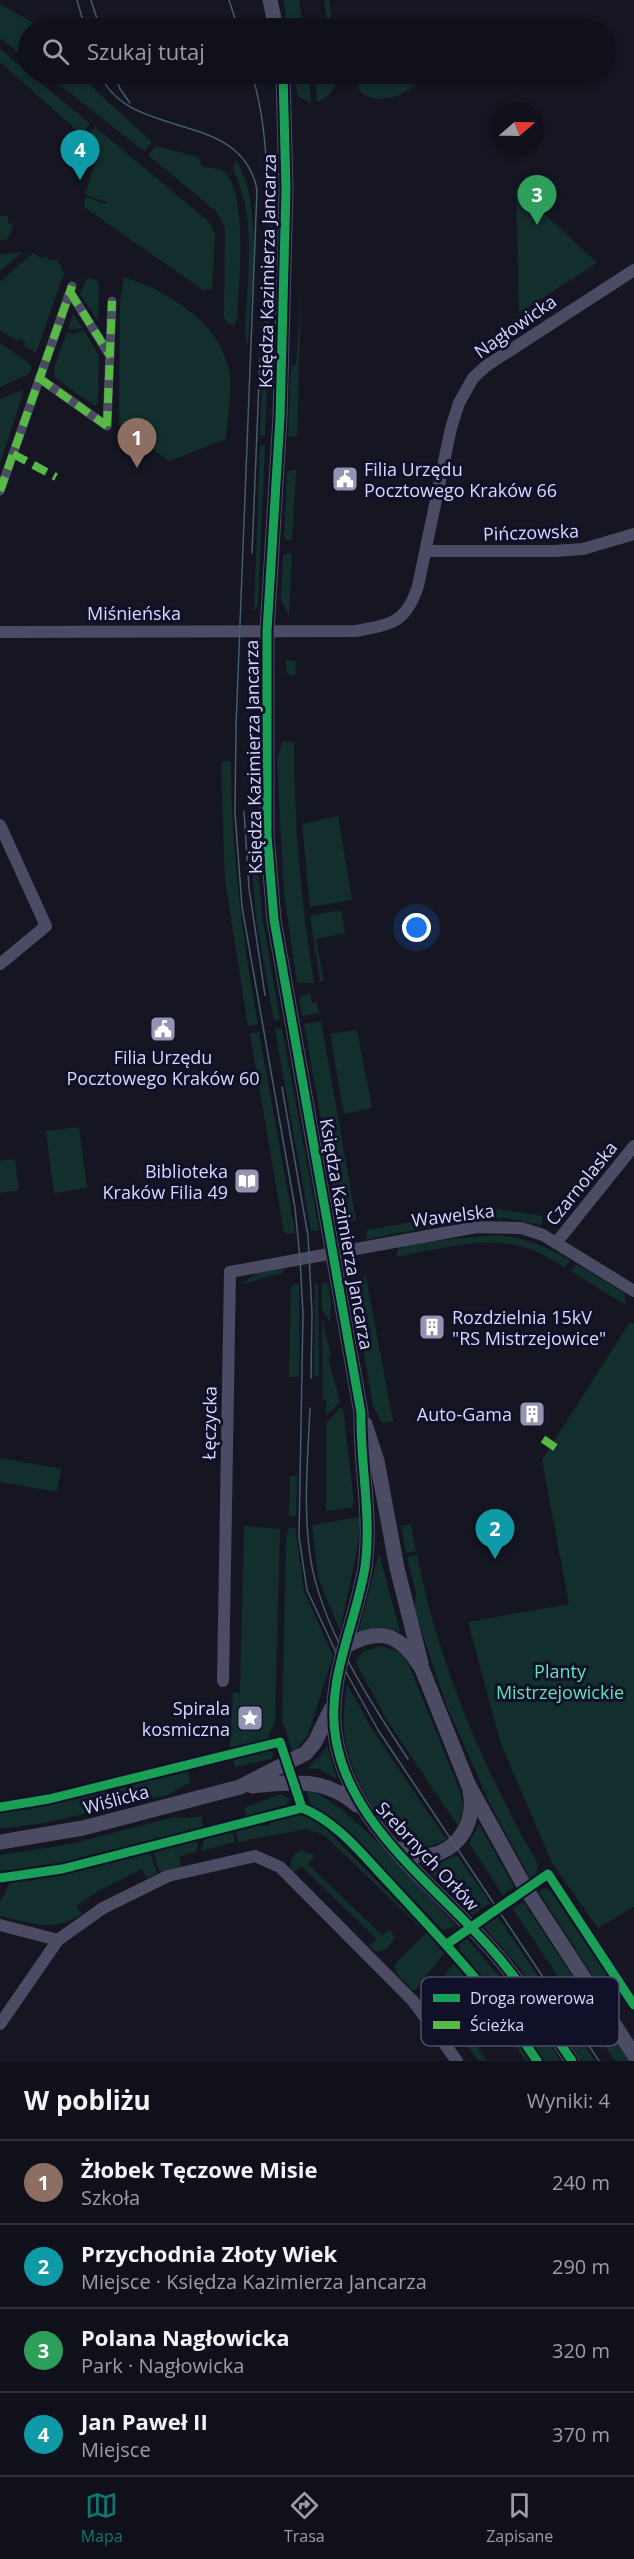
<!DOCTYPE html>
<html lang="pl">
<head>
<meta charset="utf-8">
<style>
  :root { --surface:#10101a; --page:#191923; --text:#f1f3f6; --muted:#9c9da2; --line:#303039; --accent:#0f766e }
  body { margin:0; font-family:"Open Sans",sans-serif; background:var(--page); color:var(--text) }
  .compass { position:absolute; left:490px; top:102px; width:54px; height:54px; border-radius:50%; background:var(--surface); box-shadow:0 3px 9px #0003; rotate:70deg }
  .you { position:absolute; left:417px; top:928px; width:21px; height:21px; margin:-15px; border:4px solid #fff; border-radius:50%; background:#1a73e8; box-shadow:0 0 0 9px #1a73e833 }
  .badge { display:grid; place-items:center; width:39px; height:39px; border-radius:50%; background:var(--accent); color:#fff; font-size:20px; font-weight:700 }
  .pin { position:absolute; translate:-50% -50px; filter:drop-shadow(0 2px 3px #0008) }
  .pin::after { content:''; position:absolute; top:32px; width:21px; height:18px; background:inherit; clip-path:polygon(0 0,100% 0,50% 100%) }
  .list { margin:0; padding:0; list-style:none }
  h2 { display:flex; justify-content:space-between; align-items:center; height:78px; margin:0; padding:0 24px; font-size:26px }
  h2 small { font-size:20px; font-weight:400; color:var(--muted) }
  .list li { display:grid; grid-template-columns:39px 1fr auto; gap:18px; align-items:center; box-sizing:border-box; height:84px; padding:0 24px; border-top:2px solid var(--line) }
  .list b { display:block; font-size:22px; white-space:nowrap }
  .list p { margin:0; font-size:20px; white-space:nowrap; color:var(--muted) }
  .list em { font-size:20px; font-style:normal; color:var(--muted) }
  .icon { flex:none; width:33px; height:33px; fill:none; stroke:currentColor; stroke-width:2; stroke-linecap:round; stroke-linejoin:round }
  .map { position:relative; flex:none; width:634px; height:2061px; overflow:hidden }
  .search { position:absolute; background:var(--surface); box-shadow:0 3px 9px #0003; left:18px; right:18px; top:18px; height:66px; display:flex; align-items:center; gap:15px; box-sizing:border-box; padding:0 21px; border-radius:33px; color:var(--muted); font-size:22px }
  .sheet { height:414px; background:var(--surface) }
  nav { display:flex; justify-content:space-around; align-items:center; box-sizing:border-box; height:84px; border-top:2px solid var(--line); background:var(--surface); font-size:16px; color:var(--muted) }
  nav a { display:grid; justify-items:center; gap:3px }
  nav .on { color:var(--accent) }
  .map>svg:first-child { display:block }
  .green { fill:#132f2d }
  .lines { fill:none; stroke-linecap:round; stroke-linejoin:round }
  .pedestrian { stroke:#4b4c64; stroke-width:9 }
  .minor { stroke:#4b4c64; stroke-width:12 }
  .tertiary { stroke:#4b4c64; stroke-width:15 }
  .tram { stroke:#425d6b; stroke-width:1.5 }
  .quiet { stroke:#58b947; stroke-width:8; stroke-dasharray:15 8; stroke-linecap:butt }
  .cycleway-casing { stroke:#111029; stroke-width:13 }
  .cycleway { stroke:#1a9f57; stroke-width:9 }
  .labels { text-anchor:middle; dominant-baseline:central; stroke-width:6; stroke-linejoin:round; paint-order:stroke }
  .street-label { font-size:18px; fill:#d8d8ff; stroke:#111029 }
  .poi-label { font-size:18px; fill:#d8d8ff; stroke:#111029; text-anchor:end }
  .park-label { font-size:18px; fill:#61e2b2; stroke:#111029 }
  .key { fill:#111029; stroke:#4d4c69; stroke-width:1.5 }
  .key-label { font-size:16px; fill:#d8d8ff }
</style>
</head>
<body>
<div class="map">
<svg width="634" height="2061" viewBox="0 0 634 2061">
  <rect width="100%" height="100%" fill="#161623"/>
  <path class="green" d="M283 0H299L303 28H288Z
    M324 0H329L333 28H328Z
    M0 4 42 28H28V60L0 38Z
    M0 49 90 124 81 134 0 62Z
    M46 74H82L95 90 152 142 144 151Z
    M294 74H309L311 103 298 96Z
    M315 74H338C336 87 330 98 317 102Z
    M355 74H423C415 95 374 108 359 90Z
    M95 127 209 222 215 234 212 289 203 290 84 207 85 197 106 204 107 202 85 195 99 149 86 138Z
    M156 146 198 157 202 166C209 169 219 167 224 172 249 194 238 287 237 319L234 326 227 323 224 318 225 227 216 211 148 155Z
    M276 153 265 436 260 435 271 154Z
    M236 160C265 206 250 293 248 346L245 334C247 278 258 221 233 169Z
    M516 187 597 263 519 313Z
    M0 216H8V222L13 226 8 239 0 240Z
    M23 252 0 271V254Z
    M33 253 41 258 48 257V260H57L64 273 36 353 24 346 25 342 20 339 18 342 0 330V282Z
    M124 277C165 290 217 320 228 366 234 388 227 417 226 439L169 461 119 425 120 303Z
    M87 278 96 280 99 284 98 321 80 294Z
    M301 295 297 436 288 437 291 366 296 365Z
    M73 313 99 355 98 403 95 406 54 377V368L67 332 73 334 83 330 81 328 68 330Z
    M0 343 30 364 32 368 29 374 0 387Z
    M22 390 23 394 0 464V399Z
    M260 445H265L258 604 254 612Z
    M290 470H296L292 541 284 539 287 472Z
    M288 553 292 554 289 616 281 599 283 556Z
    M286 660 296 661 295 676 286 673Z
    M283 741 294 742C294 824 301 903 314 983H297L284 894 277 759Z
    M224 761 231 762C231 851 242 937 258 1024L248 1026 225 880 221 763Z
    M248 816 254 817 262 915 280 1020 274 1021 256 917Z
    M338 816 352 900 310 907 302 824Z
    M341 910 345 933 316 939 324 981H320L310 916Z
    M310 993 312 1003 317 1002 319 1013 302 1016 299 997Z
    M321 1021 356 1220 340 1225 304 1024Z
    M282 1028 319 1230 311 1231 275 1029Z
    M357 1030 372 1108 344 1114 330 1034Z
    M259 1032 295 1233 287 1234 284 1232 250 1034Z
    M79 1127 87 1188 54 1193 46 1131Z
    M15 1159 19 1190 0 1193V1161Z
    M498 1209 543 1216 542 1225 506 1218 477 1219 473 1211Z
    M461 1213 459 1222 367 1239V1230Z
    M496 1235C524 1237 545 1246 570 1260L565 1268C555 1262 544 1255 533 1250 492 1233 438 1249 396 1257L398 1248 432 1241Z
    M576 1264 624 1293 626 1305 572 1272Z
    M283 1269V1273C268 1275 256 1282 241 1284L257 1273Z
    M366 1277 393 1421 382 1423 373 1405 351 1280Z
    M322 1283H328L331 1302 330 1322 322 1310Z
    M299 1284V1377H289L291 1285Z
    M315 1284H318L319 1377 314 1376Z
    M322 1319 331 1356 328 1358 340 1402 326 1416V1400H323Z
    M630 1322 634 1324V1907L598 1928 552 1863 501 1744 468 1622 569 1604 542 1460Z
    M340 1408H343L354 1503 351 1508 326 1511V1423Z
    M0 1458 61 1469 57 1492 0 1482Z
    M290 1476H297L296 1516 289 1517Z
    M361 1517 357 1550 340 1631 318 1577 312 1525Z
    M411 1524 416 1551 406 1553 401 1526Z
    M244 1526 280 1529 275 1722 267 1739 230 1748 233 1693H240Z
    M295 1527 304 1591 333 1656 308 1735 293 1753 282 1720 286 1536 289 1528Z
    M379 1553 400 1632 380 1627 358 1633Z
    M417 1555C439 1665 482 1766 538 1864L537 1872 530 1878 490 1804 446 1704 414 1608 416 1593 407 1557Z
    M381 1646 400 1653 409 1665 460 1791 463 1808 458 1826 388 1722 355 1661 364 1651Z
    M347 1684 373 1731 446 1839C397 1872 354 1782 346 1745 342 1725 344 1704 347 1684Z
    M327 1745 337 1779 319 1769 308 1768 322 1754Z
    M269 1750 274 1754 271 1759 235 1767 233 1760Z
    M188 1772 191 1782 167 1795 44 1823 0 1829V1812L38 1807Z
    M306 1789C349 1802 422 1890 456 1926L443 1930 374 1859 310 1803Z
    M281 1794 290 1799 286 1805 246 1816 244 1808Z
    M293 1814 310 1817 327 1830 438 1943 436 1945 441 1950 443 1948 446 1951 414 1991 396 1973 395 1964 426 1933 323 1834 305 1829 238 1842 235 1829 262 1822 263 1826 270 1825 269 1820Z
    M201 1816 204 1828 77 1861 0 1873V1855L71 1844 174 1817 188 1818Z
    M479 1824 514 1887 503 1895 469 1843Z
    M232 1830 235 1842 201 1851 205 1837Z
    M199 1839 196 1852 179 1856 181 1866 160 1873 153 1851Z
    M302 1850 315 1856 308 1864 382 1935 390 1929 395 1938 387 1949 377 1952 369 1946 377 1939 302 1867 293 1872C288 1862 291 1855 302 1850Z
    M150 1852 157 1874 147 1878 142 1869 102 1889 76 1906 82 1914C55 1933 30 1923 0 1916V1902L11 1881 83 1870Z
    M457 1855 490 1903 472 1915 424 1865 439 1863Z
    M545 1888 550 1890 622 1998 611 1997 602 1990 539 1892Z
    M523 1902 629 2061H615L512 1908Z
    M498 1917 595 2061H582L520 1968 484 1927Z
    M467 1939 516 1996 561 2061H544L500 1997 460 1951 459 1945Z
    M455 1962 488 1999 531 2061H526L473 1985C459 1993 439 2014 424 2001Z
    M461 2013 471 2019 463 2025 487 2061H478L457 2030 447 2035V2021L453 2014Z"/>
  <g class="lines">
    <path class="pedestrian" d="M70 292 110 356
      M39 378 107 426
      M107 426 112 301
      M0 491 72 286"/>
    <path class="minor" d="M427 551H555L583 549 634 534
      M0 632 356 631C392 624 406 623 418 586L451 428 459 403 473 378 486 366 634 270
      M0 825 46 926 0 964
      M556 1243 634 1146
      M223 1681 230 1272 477 1227 521 1228 543 1235 634 1291
      M0 1925 58 1940 103 1908 168 1876 255 1856 280 1867 413 2001 457 2061
      M0 2024 58 1940"/>
    <path class="tertiary" d="M270 0 276 28
      M283 74 286 189 280 417 267 631V835L274 920 361 1413C360 1464 372 1516 365 1567 356 1624 325 1681 336 1740 351 1827 437 1887 493 1951 523 1985 546 2023 572 2061
      M365 1424 377 1461 397 1568 421 1663
      M346 1646C382 1626 401 1635 422 1669L468 1784 526 1889 634 2055
      M252 1786C292 1782 325 1777 357 1805
      M0 1842 83 1828 240 1787 306 1753 315 1742 331 1709
      M400 1849C441 1871 479 1833 470 1791"/>
    <path class="tram" d="M77 0 85 28
      M91 0 100 28
      M229 0 238 28
      M100 74C129 142 242 108 257 190L236 726 235 813 242 907 295 1208 300 1258 303 1314 299 1537 307 1590 341 1663 378 1730 599 2061
      M114 74 120 89 130 103
      M252 74C266 121 268 168 266 217
      M252 553 260 358
      M244 811 249 888 265 995
      M282 1087 308 1236 312 1313 311 1378
      M310 1408C308 1456 303 1507 310 1555 319 1623 370 1702 408 1759"/>
    <path class="quiet" d="M70 292 111 357
      M39 378 107 426
      M107 426 112 301
      M13 454 56 477
      M0 491 72 286
      M543 1439 559 1450"/>
    <defs>
      <path id="cycleway" d="M283 74 286 189 280 417 267 631V835L274 920 361 1413C360 1464 372 1516 365 1567 356 1624 325 1681 336 1740 351 1827 437 1887 493 1951 523 1985 546 2023 572 2061
        M0 1807 49 1799 280 1742 302 1808
        M0 1878 62 1869 302 1808C337 1821 366 1859 391 1885 444 1942 495 1996 537 2061
        M447 1944 548 1874 634 2005"/>
    </defs>
    <use href="#cycleway" class="cycleway-casing"/>
    <use href="#cycleway" class="cycleway"/>
  </g>
  <defs>
    <symbol id="civic-square" viewBox="-11 -11 22 22"><rect x="-9" y="-9" width="18" height="18" rx="4" fill="#9494b2" stroke="#111029"/><path d="M-.6-6.5H3V-4.5H.6V-3L4-1V1h2V6H-6V1h2V-1L-.6-3ZM-1.2 2.5V6h2.4V2.5Z" fill="#fff"/></symbol>
    <symbol id="library-square" viewBox="-11 -11 22 22"><rect x="-9" y="-9" width="18" height="18" rx="4" fill="#9494b2" stroke="#111029"/><path d="M-6-4Q-3-5.5-.7-3.5V5Q-3 3-6 4ZM6-4Q3-5.5 .7-3.5V5Q3 3 6 4Z" fill="#fff"/></symbol>
    <symbol id="building-square" viewBox="-11 -11 22 22"><rect x="-9" y="-9" width="18" height="18" rx="4" fill="#9494b2" stroke="#111029"/><path d="M-4-6H4V6H1V3H-1V6H-4ZM-2.5-4.3h1.7v1.8h-1.7ZM.8-4.3h1.7v1.8H.8ZM-2.5-1h1.7V.8h-1.7ZM.8-1h1.7V.8H.8Z" fill="#fff"/></symbol>
    <symbol id="sight-square" viewBox="-11 -11 22 22"><rect x="-9" y="-9" width="18" height="18" rx="4" fill="#9494b2" stroke="#111029"/><path d="M0-6L1.8-2.2L6-1.7L2.9 1.2L3.7 5.4L0 3.3L-3.7 5.4L-2.9 1.2L-6-1.7L-1.8-2.2Z" fill="#fff"/></symbol>
  </defs>
  <g fill-rule="evenodd">
    <use href="#civic-square" x="330" y="464" width="30" height="30"/>
    <use href="#civic-square" x="148" y="1014" width="30" height="30"/>
    <use href="#library-square" x="232" y="1166" width="30" height="30"/>
    <use href="#building-square" x="417" y="1312" width="30" height="30"/>
    <use href="#building-square" x="517" y="1399" width="30" height="30"/>
    <use href="#sight-square" x="235" y="1703" width="30" height="30"/>
  </g>
  <g class="labels">
    <g class="street-label">
      <text transform="translate(267 271) rotate(-89)">Księdza Kazimierza Jancarza</text>
      <text transform="translate(515 326) rotate(-35)">Nagłowicka</text>
      <text transform="translate(531 532) rotate(-2)">Pińczowska</text>
      <text x="134" y="613">Miśnieńska</text>
      <text transform="translate(253 757) rotate(-91)">Księdza Kazimierza Jancarza</text>
      <text transform="translate(581 1183) rotate(-51)">Czarnolaska</text>
      <text transform="translate(453 1215) rotate(-7)">Wawelska</text>
      <text transform="translate(347 1234) rotate(80)">Księdza Kazimierza Jancarza</text>
      <text transform="translate(209 1423) rotate(-89)">Łęczycka</text>
      <text transform="translate(116 1799) rotate(-15)">Wiślicka</text>
      <text transform="translate(428 1856) rotate(47)">Srebrnych Orłów</text>
    </g>
    <g class="poi-label">
      <text x="364" y="469" text-anchor="start">Filia Urzędu<tspan x="364" dy="21">Pocztowego Kraków 66</tspan></text>
      <text x="163" y="1057" text-anchor="middle">Filia Urzędu<tspan x="163" dy="21">Pocztowego Kraków 60</tspan></text>
      <text x="228" y="1171">Biblioteka<tspan x="228" dy="21">Kraków Filia 49</tspan></text>
      <text x="452" y="1317" text-anchor="start">Rozdzielnia 15kV<tspan x="452" dy="21">"RS Mistrzejowice"</tspan></text>
      <text x="512" y="1414">Auto-Gama</text>
      <text x="230" y="1708">Spirala<tspan x="230" dy="21">kosmiczna</tspan></text>
    </g>
    <g class="park-label">
      <text x="560" y="1671">Planty<tspan x="560" dy="21">Mistrzejowickie</tspan></text>
    </g>
  </g>
  <rect x="421" y="1977" width="198" height="69" rx="9" class="key"/>
  <rect x="433" y="1994" width="27" height="8" fill="#1a9f57"/>
  <rect x="433" y="2021" width="27" height="8" fill="#58b947"/>
  <g class="key-label">
    <text x="470" y="2004">Droga rowerowa</text>
    <text x="470" y="2031">Ścieżka</text>
  </g>
</svg>
<svg class="compass" viewBox="-18 -18 36 36"><path d="M0-13l5 13h-10z" fill="#e53935"/><path d="M0 13l5-13h-10z" fill="#9c9da2"/></svg>
<div class="you"></div>
<div class="pin badge" style="left:137px;top:468px;background:#8d6e63">1</div>
<div class="pin badge" style="left:495px;top:1559px;background:#0f9aa8">2</div>
<div class="pin badge" style="left:537px;top:225px;background:#2e9e5b">3</div>
<div class="pin badge" style="left:80px;top:180px;background:#0f9aa8">4</div>
<div class="search"><svg class="icon" aria-label="search" viewBox="0 0 24 24"><circle cx="10" cy="10" r="6"/><path d="M15 15l6 6"/></svg>Szukaj tutaj</div>
</div>
<section class="sheet">
<h2>W pobliżu<small>Wyniki: 4</small></h2>
<ul class="list">
<li><span class="badge" style="background:#8d6e63">1</span><div><b>Żłobek Tęczowe Misie</b><p>Szkoła</p></div><em>240 m</em></li>
<li><span class="badge" style="background:#0f9aa8">2</span><div><b>Przychodnia Złoty Wiek</b><p>Miejsce · Księdza Kazimierza Jancarza</p></div><em>290 m</em></li>
<li><span class="badge" style="background:#2e9e5b">3</span><div><b>Polana Nagłowicka</b><p>Park · Nagłowicka</p></div><em>320 m</em></li>
<li><span class="badge" style="background:#0f9aa8">4</span><div><b>Jan Paweł II</b><p>Miejsce</p></div><em>370 m</em></li>
</ul>
</section>
<nav>
<a class="on"><svg class="icon" aria-label="map" viewBox="0 0 24 24"><path d="M3 6l6-2 6 2 6-2v14l-6 2-6-2-6 2zM9 4v14M15 6v14"/></svg>Mapa</a>
<a><svg class="icon" aria-label="directions" viewBox="0 0 24 24"><path d="M12 3l9 9-9 9-9-9zM9 14v-3h6M13 9l2 2-2 2"/></svg>Trasa</a>
<a><svg class="icon" aria-label="saved" viewBox="0 0 24 24"><path d="M7 4h10v16l-5-4-5 4z"/></svg>Zapisane</a>
</nav>
</body>
</html>
